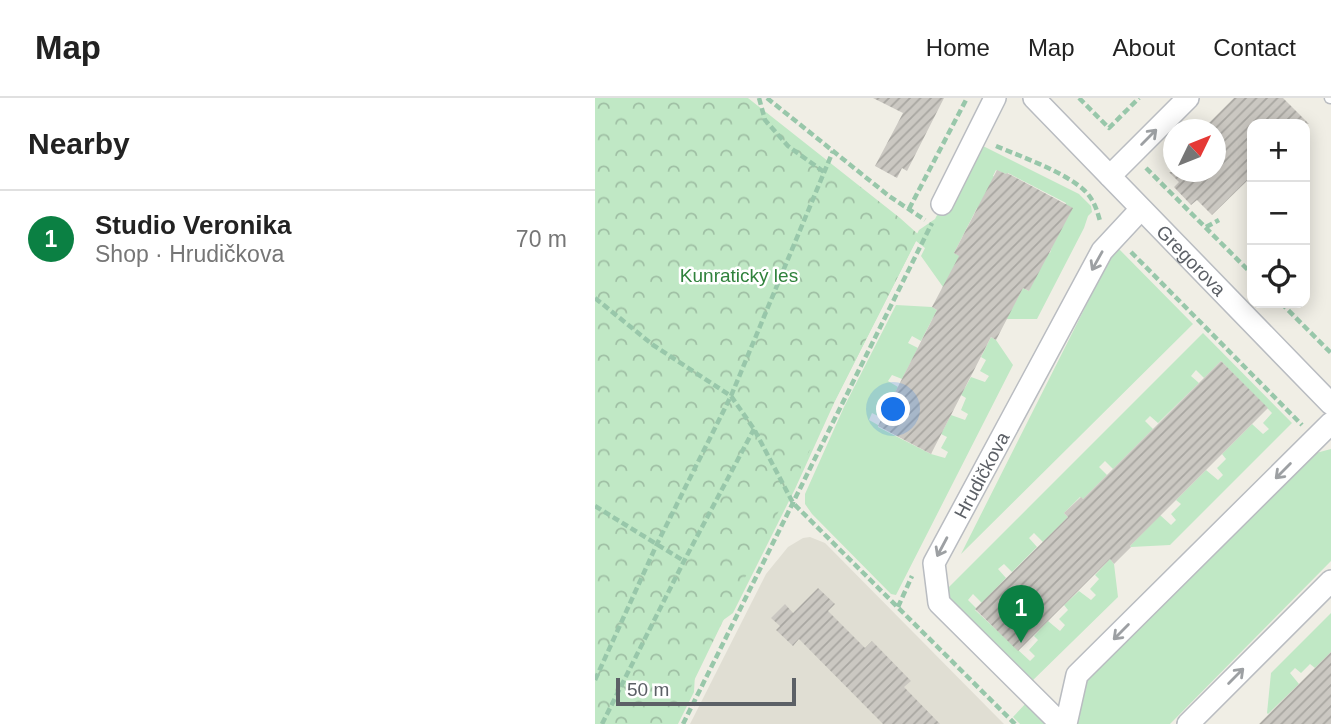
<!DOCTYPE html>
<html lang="en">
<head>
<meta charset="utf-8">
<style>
  :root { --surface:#fff; --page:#f6f6f6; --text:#222; --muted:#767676; --line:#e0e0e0; --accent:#0b8043 }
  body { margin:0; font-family:Arial,sans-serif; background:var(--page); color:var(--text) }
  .controls { position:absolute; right:21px; top:21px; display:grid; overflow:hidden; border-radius:14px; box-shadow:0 4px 18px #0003 }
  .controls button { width:63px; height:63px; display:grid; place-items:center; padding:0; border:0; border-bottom:2px solid var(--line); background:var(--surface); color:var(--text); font:35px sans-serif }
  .compass { position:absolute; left:568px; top:21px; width:63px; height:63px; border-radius:50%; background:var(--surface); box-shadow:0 4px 18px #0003; rotate:47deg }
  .scale { position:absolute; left:21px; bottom:18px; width:180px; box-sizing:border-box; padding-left:7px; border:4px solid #5c6066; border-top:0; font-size:19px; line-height:24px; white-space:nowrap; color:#5c6066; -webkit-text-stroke:5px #fff; paint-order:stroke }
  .you { position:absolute; left:299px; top:312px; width:24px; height:24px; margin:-18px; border:5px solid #fff; border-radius:50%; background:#1a73e8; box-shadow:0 0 0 10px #1a73e833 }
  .badge { display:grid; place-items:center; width:46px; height:46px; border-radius:50%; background:var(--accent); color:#fff; font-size:23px; font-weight:700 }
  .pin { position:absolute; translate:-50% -58px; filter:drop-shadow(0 2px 4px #0008) }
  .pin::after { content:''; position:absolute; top:37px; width:24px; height:21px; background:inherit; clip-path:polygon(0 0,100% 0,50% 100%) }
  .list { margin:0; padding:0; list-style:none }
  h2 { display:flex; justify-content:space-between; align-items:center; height:91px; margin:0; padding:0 28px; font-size:30px }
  h2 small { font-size:23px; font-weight:400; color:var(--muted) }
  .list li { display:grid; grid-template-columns:46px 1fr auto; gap:21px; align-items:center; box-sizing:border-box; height:98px; padding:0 28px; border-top:2px solid var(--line) }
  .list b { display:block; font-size:26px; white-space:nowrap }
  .list p { margin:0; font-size:23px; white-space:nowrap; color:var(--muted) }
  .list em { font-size:23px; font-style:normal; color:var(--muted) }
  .icon { flex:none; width:38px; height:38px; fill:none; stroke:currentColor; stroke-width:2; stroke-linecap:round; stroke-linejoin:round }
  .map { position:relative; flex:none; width:736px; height:626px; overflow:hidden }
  header { display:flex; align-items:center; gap:42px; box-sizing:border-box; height:98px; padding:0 35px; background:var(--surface); border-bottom:2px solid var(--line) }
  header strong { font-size:33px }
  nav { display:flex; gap:38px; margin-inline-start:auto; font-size:24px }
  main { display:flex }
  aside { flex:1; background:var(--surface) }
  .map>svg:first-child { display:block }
  .education { fill:#e0ded3 }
  .grass { fill:#c0e8c5 }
  .forest { fill:url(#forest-crowns) }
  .building { fill:url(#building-hatch) }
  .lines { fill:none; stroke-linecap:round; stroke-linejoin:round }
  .lane-casing { stroke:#b9bcc1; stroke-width:13 }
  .street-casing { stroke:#b9bcc1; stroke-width:24 }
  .path { stroke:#98c7aa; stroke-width:4.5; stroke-dasharray:7 3.5; stroke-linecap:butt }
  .lane { stroke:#fff; stroke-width:10 }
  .street { stroke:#fff; stroke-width:21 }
  .oneway { stroke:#9da0a3 }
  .labels { text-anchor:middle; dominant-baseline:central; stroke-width:5; stroke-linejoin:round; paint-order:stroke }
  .street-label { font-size:19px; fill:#5c6066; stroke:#fff }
  .park-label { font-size:19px; fill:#30823c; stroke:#fff }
</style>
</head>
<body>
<header>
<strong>Map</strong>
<nav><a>Home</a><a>Map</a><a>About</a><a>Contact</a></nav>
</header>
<main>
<aside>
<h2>Nearby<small></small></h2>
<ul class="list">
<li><span class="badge">1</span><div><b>Studio Veronika</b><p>Shop · Hrudičkova</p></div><em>70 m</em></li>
</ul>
</aside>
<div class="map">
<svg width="736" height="626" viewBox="0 0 736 626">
  <defs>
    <pattern id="forest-crowns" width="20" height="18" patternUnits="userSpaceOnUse" patternTransform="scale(1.75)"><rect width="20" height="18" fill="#c0e8c5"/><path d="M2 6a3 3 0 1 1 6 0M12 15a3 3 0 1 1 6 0" fill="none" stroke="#9fbfa4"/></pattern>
    <pattern id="building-hatch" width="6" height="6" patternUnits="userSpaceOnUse" patternTransform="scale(1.75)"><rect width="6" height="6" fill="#cbc8c2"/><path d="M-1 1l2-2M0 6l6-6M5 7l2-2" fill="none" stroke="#a8a6a1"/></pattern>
  </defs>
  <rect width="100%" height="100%" fill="#f0eee5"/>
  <path class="education" d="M215 439 230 445 409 626H95L171 476 193 449 208 440Z"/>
  <path class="grass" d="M380 44 484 96 496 108 497 114 493 118 489 130 442 221H411L428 190 434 193 448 152 455 155 471 105 413 75 411 76 401 72 398 78 408 83 392 115 382 110 359 155 369 160 348 189 326 158 330 150 321 143 240 303 200 391 138 515 127 523 100 576 99 594 83 626H71L324 132 340 121Z
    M523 150 598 226 366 456 518 154Z
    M301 207 337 209 342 212 326 243 317 238 313 245 323 250 307 281 297 277 293 283 303 289 287 320 277 315 274 322 283 327V329L336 356 350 360 353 354 346 350 352 339 346 336 356 317 370 322 373 316 366 312 371 300 366 297 376 279 390 284 394 278 385 273 391 262 386 259 396 239 401 242 418 267 301 497 296 496 217 416 210 406V396L249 309Z
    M608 235 697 325 575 447 536 449 535 448 565 417 576 427 581 422 576 416 586 406 581 402 611 372 623 382 628 377 622 370 631 361 627 356 657 326 668 336 674 331 668 325 677 315 626 263 609 280 601 272 596 278 604 285 563 325 555 318 550 323 558 331 518 371 510 363 504 369 512 377 488 401 485 399 469 415 473 419 448 444 439 435 434 440 442 449 417 474 409 466 403 471 411 480 387 505 378 496 373 502 381 510 380 512 435 563 440 558 434 552 443 542 439 538 453 523 465 533 470 527 464 521 473 512 469 507 484 493 496 502 501 497 495 491 504 481 500 477 515 461 519 466 523 499 433 587 354 507 349 494Z
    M736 351V463L575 626H482C476 602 484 595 496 576L704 369 721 355Z
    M736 515V554L720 570 715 566 706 575 700 570 695 575 704 586 673 616 672 615 676 575Z
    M432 604 454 626H425L418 619Z"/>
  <path class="forest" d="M0 0H153L305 120 324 137 128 523 78 626H0Z"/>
  <path class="building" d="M278 0H349L312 73 307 70 302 80 280 68 308 15Z
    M639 0H688L714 26H657V78L617 117 602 102 596 107 579 89 584 84 574 74H620V32H607Z
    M402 72 411 76 412 75 478 110 434 193 428 190 401 242 396 239 336 356 283 328 342 212 337 209 364 158 359 155Z
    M626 263 673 310 535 448 536 449 519 466 515 461 423 553 380 511 473 419 469 415 486 399 488 401Z
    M223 490 240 506 233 513 270 550 277 543 316 583 309 589 345 626H288L204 541 198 548 181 532 185 528 176 520 190 506 198 515Z
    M736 554V626H664Z"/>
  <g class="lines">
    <defs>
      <path id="lane" d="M735 0H736"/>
      <g id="street">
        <path id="s1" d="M439 0 736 306"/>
        <path d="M515 78 593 0"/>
        <path d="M347 106 400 0"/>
        <path id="s2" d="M466 626 344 505 339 465 507 153 546 111"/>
        <path d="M471 626 482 577 736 325"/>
        <path d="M593 626 736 483"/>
      </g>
    </defs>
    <use href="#lane" class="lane-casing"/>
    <use href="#street" class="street-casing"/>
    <path class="path" d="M164 0 170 22 193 48 229 74
      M172 0 294 98 330 122
      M484 0 514 30 544 0
      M401 48C427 59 470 74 490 93 499 102 502 112 505 123
      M551 70 657 176
      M314 111 372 0
      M611 129 624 122
      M536 154 707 327
      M0 200 58 247 136 298 159 331 198 405 420 626
      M686 205 736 255
      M0 408 89 463
      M303 509 317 478
      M0 582 62 446 136 298 238 53
      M7 626 89 463 159 331
      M88 626 337 125"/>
    <use href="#lane" class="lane"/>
    <use href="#street" class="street"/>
  </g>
  <defs><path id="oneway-shaft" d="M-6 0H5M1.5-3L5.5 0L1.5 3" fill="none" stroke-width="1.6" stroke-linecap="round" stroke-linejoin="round" transform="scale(1.75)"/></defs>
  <g class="oneway">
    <use href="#oneway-shaft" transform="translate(554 39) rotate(-45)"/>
    <use href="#oneway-shaft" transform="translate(502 163) rotate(119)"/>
    <use href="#oneway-shaft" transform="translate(688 373) rotate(135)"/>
    <use href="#oneway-shaft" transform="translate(347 449) rotate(118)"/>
    <use href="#oneway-shaft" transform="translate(526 534) rotate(135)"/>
    <use href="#oneway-shaft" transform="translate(641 578) rotate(-45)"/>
  </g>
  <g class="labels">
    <g class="street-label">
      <text stroke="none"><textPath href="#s1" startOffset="226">Gregorova</textPath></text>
      <text stroke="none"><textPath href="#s2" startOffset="312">Hrudičkova</textPath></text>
    </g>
    <g class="park-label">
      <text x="144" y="177">Kunratický les</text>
    </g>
  </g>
</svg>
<div class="controls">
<button>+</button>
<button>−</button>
<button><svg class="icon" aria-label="locate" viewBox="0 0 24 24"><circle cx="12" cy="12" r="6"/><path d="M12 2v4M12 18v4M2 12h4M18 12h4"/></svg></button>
</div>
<svg class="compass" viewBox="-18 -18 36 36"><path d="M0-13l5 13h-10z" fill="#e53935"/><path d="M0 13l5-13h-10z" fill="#767676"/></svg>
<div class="scale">50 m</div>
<div class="you"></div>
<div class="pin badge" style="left:426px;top:545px">1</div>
</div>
</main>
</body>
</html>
